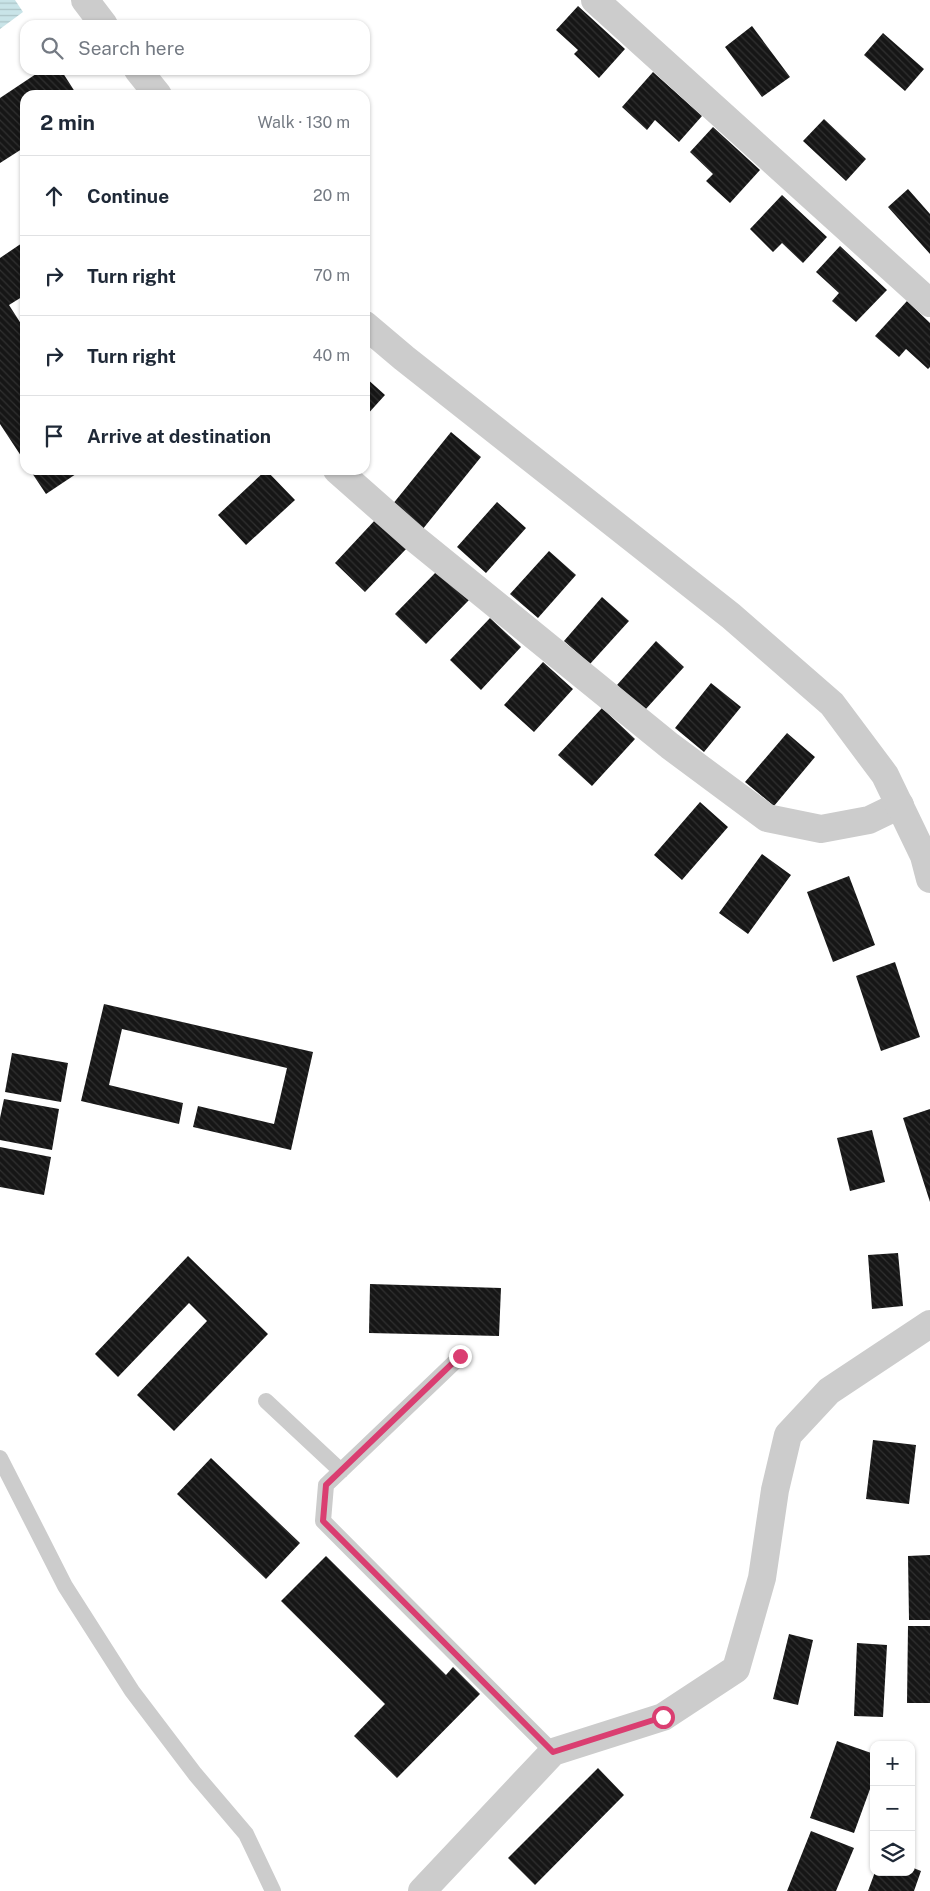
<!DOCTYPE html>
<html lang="en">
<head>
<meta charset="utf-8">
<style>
  :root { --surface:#fff; --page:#f2f2f3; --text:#1f2937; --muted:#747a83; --line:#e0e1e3 }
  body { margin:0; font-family:"Public Sans",sans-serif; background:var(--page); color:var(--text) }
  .controls { position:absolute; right:15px; bottom:15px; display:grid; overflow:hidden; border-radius:10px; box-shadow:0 1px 4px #0004 }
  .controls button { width:45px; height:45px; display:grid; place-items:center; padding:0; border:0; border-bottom:1px solid var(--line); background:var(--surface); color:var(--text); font:25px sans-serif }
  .stop { position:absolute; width:15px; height:15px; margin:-11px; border:4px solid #da3e71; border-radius:50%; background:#fff }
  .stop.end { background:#da3e71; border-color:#fff; box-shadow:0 1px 5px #0008 }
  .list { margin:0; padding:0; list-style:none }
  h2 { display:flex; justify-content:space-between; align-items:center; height:65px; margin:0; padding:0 20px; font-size:21px }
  h2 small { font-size:16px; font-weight:400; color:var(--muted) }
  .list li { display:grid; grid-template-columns:32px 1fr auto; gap:15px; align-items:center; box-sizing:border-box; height:80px; padding:0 20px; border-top:1px solid var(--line) }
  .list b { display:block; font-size:19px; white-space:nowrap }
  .list em { font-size:16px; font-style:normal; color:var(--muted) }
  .icon { flex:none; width:28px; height:28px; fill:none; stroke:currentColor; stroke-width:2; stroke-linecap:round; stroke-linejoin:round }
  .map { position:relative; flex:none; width:930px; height:1891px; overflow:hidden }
  .search { position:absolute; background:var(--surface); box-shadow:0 1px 4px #0004; left:20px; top:20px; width:350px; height:55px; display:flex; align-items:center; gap:12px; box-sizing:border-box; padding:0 18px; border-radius:15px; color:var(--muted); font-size:19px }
  .panel { position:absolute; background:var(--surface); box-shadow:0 1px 4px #0004; left:20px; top:90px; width:350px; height:385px; border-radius:15px }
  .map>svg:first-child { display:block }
  .water { fill:url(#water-rules) }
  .building { fill:url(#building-back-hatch) }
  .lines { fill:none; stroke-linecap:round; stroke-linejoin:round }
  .service { stroke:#ccc; stroke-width:16 }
  .minor { stroke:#ccc; stroke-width:28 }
  .tertiary { stroke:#ccc; stroke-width:28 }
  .route { stroke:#da3e71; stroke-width:6 }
</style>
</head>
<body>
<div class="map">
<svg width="930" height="1891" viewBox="0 0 930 1891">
  <defs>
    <pattern id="water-rules" width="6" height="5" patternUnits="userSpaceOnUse" patternTransform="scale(1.25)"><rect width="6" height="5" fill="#c9e4e8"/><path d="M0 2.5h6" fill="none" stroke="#adc4c7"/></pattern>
    <pattern id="building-back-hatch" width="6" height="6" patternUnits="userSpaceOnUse" patternTransform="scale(1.25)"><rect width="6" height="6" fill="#161616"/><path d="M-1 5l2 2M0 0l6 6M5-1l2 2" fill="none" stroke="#303030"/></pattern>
  </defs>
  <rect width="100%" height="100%" fill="#fff"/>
  <path class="water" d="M0 0H15L23 12 0 29Z"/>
  <path class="building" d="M578 6 625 49 599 78 574 54 578 50 556 30Z
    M752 26 790 77 762 97 725 47Z
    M883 33 924 69 905 91 864 55Z
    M42 70H61L77 95H25V147L0 163V98Z
    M653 72 702 116 679 142 655 120 647 130 622 107Z
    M824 119 866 159 846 181 803 141Z
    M713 127 760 170 730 203 706 181 713 174 690 152Z
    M908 189 930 214V254L888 207Z
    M782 195 827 237 803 263 782 243 773 252 750 229Z
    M25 241V295L9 305 25 330V462L0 424V258Z
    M840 246 887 290 856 322 832 301 839 293 816 272Z
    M907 301 930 323V367L928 369 906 349 899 357 875 336Z
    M365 377 385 395 365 417Z
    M451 432 481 457 422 530 392 505Z
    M30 470H82L46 494Z
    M266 470 295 500 246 545 218 515Z
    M497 502 526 528 486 573 457 547Z
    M376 519 407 548 365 592 335 563Z
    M549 551 576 575 538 618 510 594Z
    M438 570 469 600 426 644 395 614Z
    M602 597 629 621 590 664 564 641Z
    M490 618 521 647 481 690 450 660Z
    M656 641 684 667 645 710 617 685Z
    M543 662 573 689 534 732 504 705Z
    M711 683 741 707 704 752 675 728Z
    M602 708 635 739 592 786 558 755Z
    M787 733 815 757 774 806 745 782Z
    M700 802 728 827 682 880 654 855Z
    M762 854 791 875 748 934 719 913Z
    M849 876 875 945 833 962 807 892Z
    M895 962 920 1037 881 1051 856 976Z
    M104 1004 313 1052 291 1150 193 1127 198 1106 274 1124 287 1068 122 1029 109 1085 183 1103 179 1124 81 1101Z
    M12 1053 68 1063 61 1102 5 1092Z
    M4 1099 59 1109 52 1150 0 1140V1118Z
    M930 1109V1202L903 1118Z
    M872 1130 885 1182 850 1191 837 1138Z
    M0 1147 51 1157 44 1195 0 1187Z
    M898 1253 903 1306 872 1309 868 1255Z
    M188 1256 268 1334 174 1431 137 1395 207 1321 189 1303 118 1377 95 1354Z
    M370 1284 501 1288 499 1336 369 1333Z
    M873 1440 916 1445 909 1504 866 1499Z
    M211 1458 300 1543 266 1579 177 1494Z
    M930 1555V1620H909L908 1556Z
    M326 1556 446 1675 453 1667 480 1694 397 1778 354 1736 385 1704 281 1601Z
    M908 1626H930V1703H907Z
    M789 1634 813 1640 798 1705 773 1699Z
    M857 1643 887 1645 883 1717 854 1716Z
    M837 1741 874 1754V1778L854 1833 810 1818Z
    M598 1768 624 1795 535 1885 508 1858Z
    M811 1831 854 1848 836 1891H787Z
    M911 1867 921 1871 914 1891H868L875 1872H911Z"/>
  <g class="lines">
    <path class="service" d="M461 1356 326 1485 323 1521 553 1752
      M266 1401 341 1471
      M0 1458 65 1586 132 1691 195 1774 246 1834 273 1891"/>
    <path class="minor" d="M595 0 930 303
      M337 470 414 538 670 746 767 818 821 829 869 820 900 805
      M422 1891 553 1752 663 1717 736 1669 762 1578 775 1490 788 1435 829 1391 930 1324"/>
    <path class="tertiary" d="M85 0 104 25
      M138 70 158 95
      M365 325 404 358 731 616 832 704 885 775 924 856 930 879"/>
  </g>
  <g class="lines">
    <path class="route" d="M460 1356 326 1485 323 1521 553 1752 663 1717"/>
  </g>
</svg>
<div class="controls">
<button>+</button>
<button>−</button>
<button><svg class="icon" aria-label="layers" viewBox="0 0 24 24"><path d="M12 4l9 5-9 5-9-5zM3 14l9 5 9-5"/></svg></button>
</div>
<div class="stop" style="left:663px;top:1717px"></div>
<div class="stop end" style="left:460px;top:1356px"></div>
<div class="search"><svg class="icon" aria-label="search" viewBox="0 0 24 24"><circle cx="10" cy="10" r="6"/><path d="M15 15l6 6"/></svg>Search here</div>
<section class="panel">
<h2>2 min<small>Walk · 130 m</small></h2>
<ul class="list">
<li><svg class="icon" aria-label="ahead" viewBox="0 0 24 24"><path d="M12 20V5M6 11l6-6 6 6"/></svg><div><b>Continue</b></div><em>20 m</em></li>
<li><svg class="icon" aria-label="right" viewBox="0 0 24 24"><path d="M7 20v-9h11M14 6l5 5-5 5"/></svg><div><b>Turn right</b></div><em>70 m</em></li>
<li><svg class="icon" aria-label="right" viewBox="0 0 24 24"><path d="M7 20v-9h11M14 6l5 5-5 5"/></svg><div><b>Turn right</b></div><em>40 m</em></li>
<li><svg class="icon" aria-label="arrive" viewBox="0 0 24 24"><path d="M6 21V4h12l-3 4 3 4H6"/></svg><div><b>Arrive at destination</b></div></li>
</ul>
</section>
</div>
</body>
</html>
